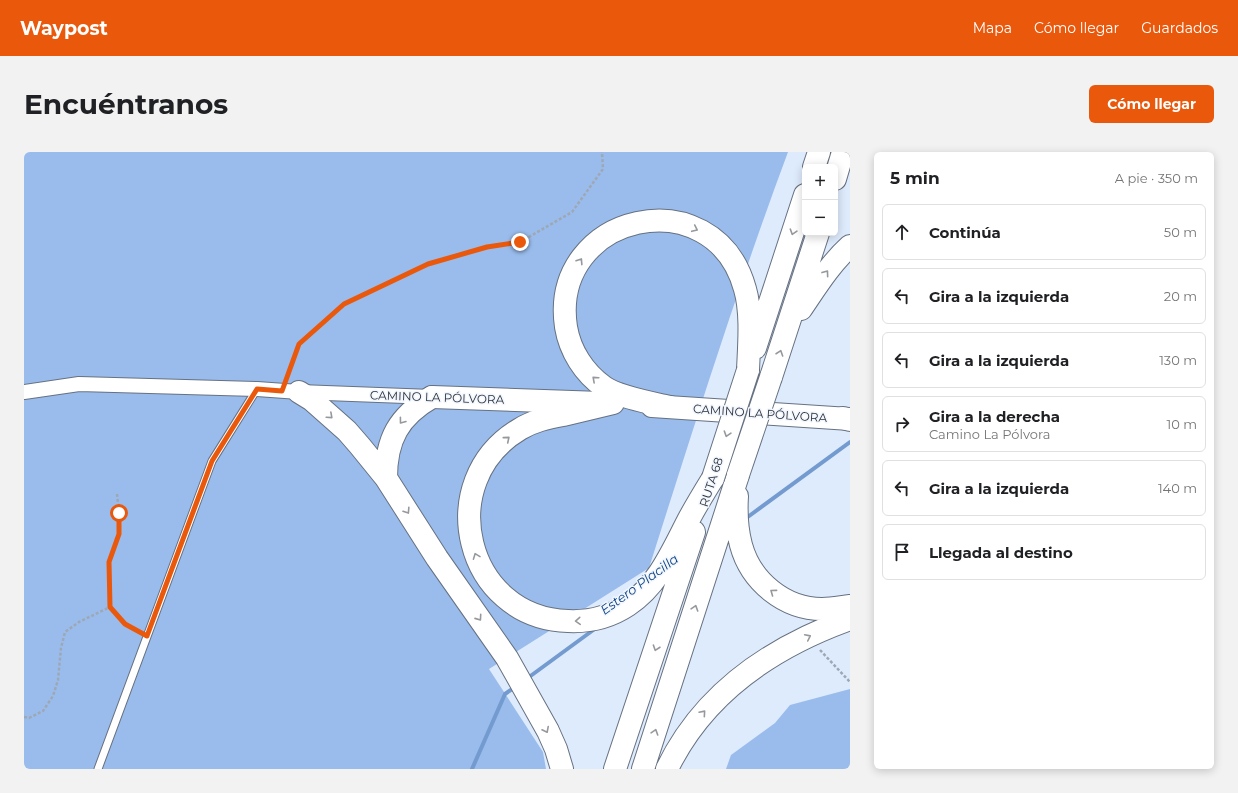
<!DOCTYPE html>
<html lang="es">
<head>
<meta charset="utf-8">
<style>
  :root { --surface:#fff; --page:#f2f2f2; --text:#202124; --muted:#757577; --line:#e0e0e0; --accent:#ea580c }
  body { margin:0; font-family:Montserrat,sans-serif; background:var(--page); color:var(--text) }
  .controls { position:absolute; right:12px; top:12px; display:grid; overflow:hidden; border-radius:6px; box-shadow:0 2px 10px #0003 }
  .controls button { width:36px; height:36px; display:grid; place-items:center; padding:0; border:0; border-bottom:1px solid var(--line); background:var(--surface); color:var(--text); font:20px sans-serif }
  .stop { position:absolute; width:12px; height:12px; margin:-9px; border:3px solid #ea580c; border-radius:50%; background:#fff }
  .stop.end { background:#ea580c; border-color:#fff; box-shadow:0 1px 4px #0008 }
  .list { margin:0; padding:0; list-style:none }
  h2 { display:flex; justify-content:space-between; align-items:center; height:52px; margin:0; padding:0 16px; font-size:17px }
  h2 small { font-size:13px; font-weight:400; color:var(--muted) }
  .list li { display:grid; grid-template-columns:26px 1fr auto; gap:12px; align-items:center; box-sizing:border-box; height:56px; margin:0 8px 8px; padding:0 8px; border:1px solid var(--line); border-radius:6px }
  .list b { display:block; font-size:15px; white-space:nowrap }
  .list p { margin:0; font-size:13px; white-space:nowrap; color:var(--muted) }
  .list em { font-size:13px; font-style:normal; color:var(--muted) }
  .icon { flex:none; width:22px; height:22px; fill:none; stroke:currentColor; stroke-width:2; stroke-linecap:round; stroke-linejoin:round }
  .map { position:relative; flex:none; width:826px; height:617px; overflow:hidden; border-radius:6px }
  header { display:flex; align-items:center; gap:24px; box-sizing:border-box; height:56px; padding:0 20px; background:var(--accent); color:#fff }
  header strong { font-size:19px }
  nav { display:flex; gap:22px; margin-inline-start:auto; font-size:14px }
  .intro { display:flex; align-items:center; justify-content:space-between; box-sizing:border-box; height:96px; padding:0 24px }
  h1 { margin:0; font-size:28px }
  .button { padding:10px 18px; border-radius:6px; background:var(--accent); color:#fff; font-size:14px; font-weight:700 }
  main { display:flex; gap:24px; padding:0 24px }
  aside { flex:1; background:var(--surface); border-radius:6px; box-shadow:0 2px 10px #0003 }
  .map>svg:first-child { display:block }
  .green { fill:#99bcec }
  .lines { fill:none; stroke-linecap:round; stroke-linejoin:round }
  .stream { stroke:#749bcf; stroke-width:4 }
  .service-casing { stroke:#667181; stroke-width:9 }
  .minor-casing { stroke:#667181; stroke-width:16 }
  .trunk-casing { stroke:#667181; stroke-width:24 }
  .motorway-casing { stroke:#667181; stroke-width:24 }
  .path { stroke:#9ea8b5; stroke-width:2.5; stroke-dasharray:3 2; stroke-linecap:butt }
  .service { stroke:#fff; stroke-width:7 }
  .minor { stroke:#fff; stroke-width:14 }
  .trunk { stroke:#fff; stroke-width:22 }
  .motorway { stroke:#fff; stroke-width:22 }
  .motorway-bridge-casing { stroke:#667181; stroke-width:24; stroke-linecap:butt }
  .motorway-bridge { stroke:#fff; stroke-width:22 }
  .oneway { stroke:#96989c }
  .route { stroke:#ea580c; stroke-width:5 }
  .labels { text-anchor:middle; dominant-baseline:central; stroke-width:3; stroke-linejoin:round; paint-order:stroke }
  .street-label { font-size:12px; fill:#2d3239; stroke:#f2f7ff }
  .water-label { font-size:13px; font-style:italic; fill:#0e4483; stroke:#f2f7ff }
</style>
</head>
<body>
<header>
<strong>Waypost</strong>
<nav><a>Mapa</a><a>Cómo llegar</a><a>Guardados</a></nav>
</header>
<div class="intro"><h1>Encuéntranos</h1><a class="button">Cómo llegar</a></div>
<main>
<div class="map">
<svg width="826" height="617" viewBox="0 0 826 617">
  <rect width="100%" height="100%" fill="#deebfc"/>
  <path class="green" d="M0 0H764C713 137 669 277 625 416L465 517 519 600 522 617H0Z
    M826 537V617H702L707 603 751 571 766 553Z"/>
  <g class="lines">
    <path class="stream" d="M721 367 826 290
      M501 528 572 476
      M448 617 481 542 491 535"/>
    <defs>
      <path id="service" d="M74 617 188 309 233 237"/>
      <path id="minor" d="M0 240 55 232 233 237 275 240 408 245"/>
      <path id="trunk" d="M408 245 577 251
        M628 254 826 267"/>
      <path id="motorway" d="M790 15 795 0
        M811 27 819 0
        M777 157C792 135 806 112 826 94
        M731 196 781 43
        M747 225 794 81
        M275 240 288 248 323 279 336 294 362 326 413 406 483 506 524 579 532 597 538 617
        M589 251C572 255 555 259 539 263 523 266 509 269 496 277 408 329 441 466 544 469 565 470 586 465 604 453 635 433 649 397 666 365 673 352 681 339 689 326
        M646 255C628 251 594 245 580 235 560 221 546 199 542 175 525 61 690 24 721 137 728 161 725 194 724 218
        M819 266 826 268
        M362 326C362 287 375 264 408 245
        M713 344C712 360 713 378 717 393 727 430 761 457 798 457 808 457 817 455 826 454
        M591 617 670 380
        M619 617 714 323
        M643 617C680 540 748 495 826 467"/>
    </defs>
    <use href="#service" class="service-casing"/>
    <use href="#minor" class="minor-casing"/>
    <use href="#trunk" class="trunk-casing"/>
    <use href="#motorway" class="motorway-casing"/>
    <path class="path" d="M262 227 275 193 320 152 404 112 463 95 496 90 548 60 579 17 578 0
      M93 342 95 361V382L85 410 86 455 101 471 116 480
      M796 498 826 530
      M0 565 5 566 19 559 29 544 34 528 37 496 41 480 55 470 86 455"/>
    <use href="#service" class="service"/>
    <use href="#minor" class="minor"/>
    <use href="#trunk" class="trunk"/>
    <use href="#motorway" class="motorway"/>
    <defs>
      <path id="motorway-bridge" d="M714 323 747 225
        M689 326 724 218"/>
    </defs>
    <use href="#motorway-bridge" class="motorway-bridge-casing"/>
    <use href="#motorway-bridge" class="motorway-bridge"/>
  </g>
  <defs><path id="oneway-chevron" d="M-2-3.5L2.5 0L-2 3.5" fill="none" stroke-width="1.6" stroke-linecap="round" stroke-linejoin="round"/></defs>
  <g class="oneway">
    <use href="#oneway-chevron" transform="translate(671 77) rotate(25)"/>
    <use href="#oneway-chevron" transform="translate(769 80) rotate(108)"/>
    <use href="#oneway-chevron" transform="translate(556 109) rotate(-57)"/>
    <use href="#oneway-chevron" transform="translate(802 121) rotate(-54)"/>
    <use href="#oneway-chevron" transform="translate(756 201) rotate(-71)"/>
    <use href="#oneway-chevron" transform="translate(571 227) rotate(-138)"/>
    <use href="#oneway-chevron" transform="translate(306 264) rotate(42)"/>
    <use href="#oneway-chevron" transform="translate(378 269) rotate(127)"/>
    <use href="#oneway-chevron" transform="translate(703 282) rotate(108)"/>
    <use href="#oneway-chevron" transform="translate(483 287) rotate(-40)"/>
    <use href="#oneway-chevron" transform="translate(383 359) rotate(57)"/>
    <use href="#oneway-chevron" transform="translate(452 404) rotate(-111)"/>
    <use href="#oneway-chevron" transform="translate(749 440) rotate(-144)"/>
    <use href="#oneway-chevron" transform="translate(671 456) rotate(-72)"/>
    <use href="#oneway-chevron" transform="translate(455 466) rotate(55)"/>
    <use href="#oneway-chevron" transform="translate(554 469) rotate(176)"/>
    <use href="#oneway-chevron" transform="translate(784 485) rotate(-26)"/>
    <use href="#oneway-chevron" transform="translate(632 496) rotate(109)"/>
    <use href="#oneway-chevron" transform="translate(679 561) rotate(-49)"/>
    <use href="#oneway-chevron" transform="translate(522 578) rotate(63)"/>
    <use href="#oneway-chevron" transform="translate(631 580) rotate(-72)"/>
  </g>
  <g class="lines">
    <path class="route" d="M95 361V382L85 410 86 455 101 472 123 484 188 309 233 237 258 239 275 192 320 152 404 112 463 95 496 90"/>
  </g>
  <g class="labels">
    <g class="street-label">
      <text transform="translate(413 245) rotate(2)">CAMINO LA PÓLVORA</text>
      <text transform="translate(736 261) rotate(4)">CAMINO LA PÓLVORA</text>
      <text transform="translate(687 330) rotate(-72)">RUTA 68</text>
    </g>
    <g class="water-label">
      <text transform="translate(615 432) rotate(-36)">Estero Placilla</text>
    </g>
  </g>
</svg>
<div class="controls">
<button>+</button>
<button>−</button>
</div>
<div class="stop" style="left:95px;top:361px"></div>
<div class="stop end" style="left:496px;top:90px"></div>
</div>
<aside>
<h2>5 min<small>A pie · 350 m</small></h2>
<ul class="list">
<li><svg class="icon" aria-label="ahead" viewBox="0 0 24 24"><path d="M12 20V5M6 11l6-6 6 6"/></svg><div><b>Continúa</b></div><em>50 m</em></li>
<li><svg class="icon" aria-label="left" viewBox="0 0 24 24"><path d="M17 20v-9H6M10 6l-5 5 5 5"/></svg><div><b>Gira a la izquierda</b></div><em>20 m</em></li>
<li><svg class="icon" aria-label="left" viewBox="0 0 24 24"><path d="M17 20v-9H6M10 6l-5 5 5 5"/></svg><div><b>Gira a la izquierda</b></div><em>130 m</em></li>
<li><svg class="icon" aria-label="right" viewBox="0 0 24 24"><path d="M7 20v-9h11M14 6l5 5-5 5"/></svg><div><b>Gira a la derecha</b><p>Camino La Pólvora</p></div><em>10 m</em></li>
<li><svg class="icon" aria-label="left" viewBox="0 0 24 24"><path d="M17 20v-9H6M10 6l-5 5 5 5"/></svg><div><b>Gira a la izquierda</b></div><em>140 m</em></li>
<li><svg class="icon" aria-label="arrive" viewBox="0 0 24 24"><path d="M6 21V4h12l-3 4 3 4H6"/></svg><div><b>Llegada al destino</b></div></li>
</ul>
</aside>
</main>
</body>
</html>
